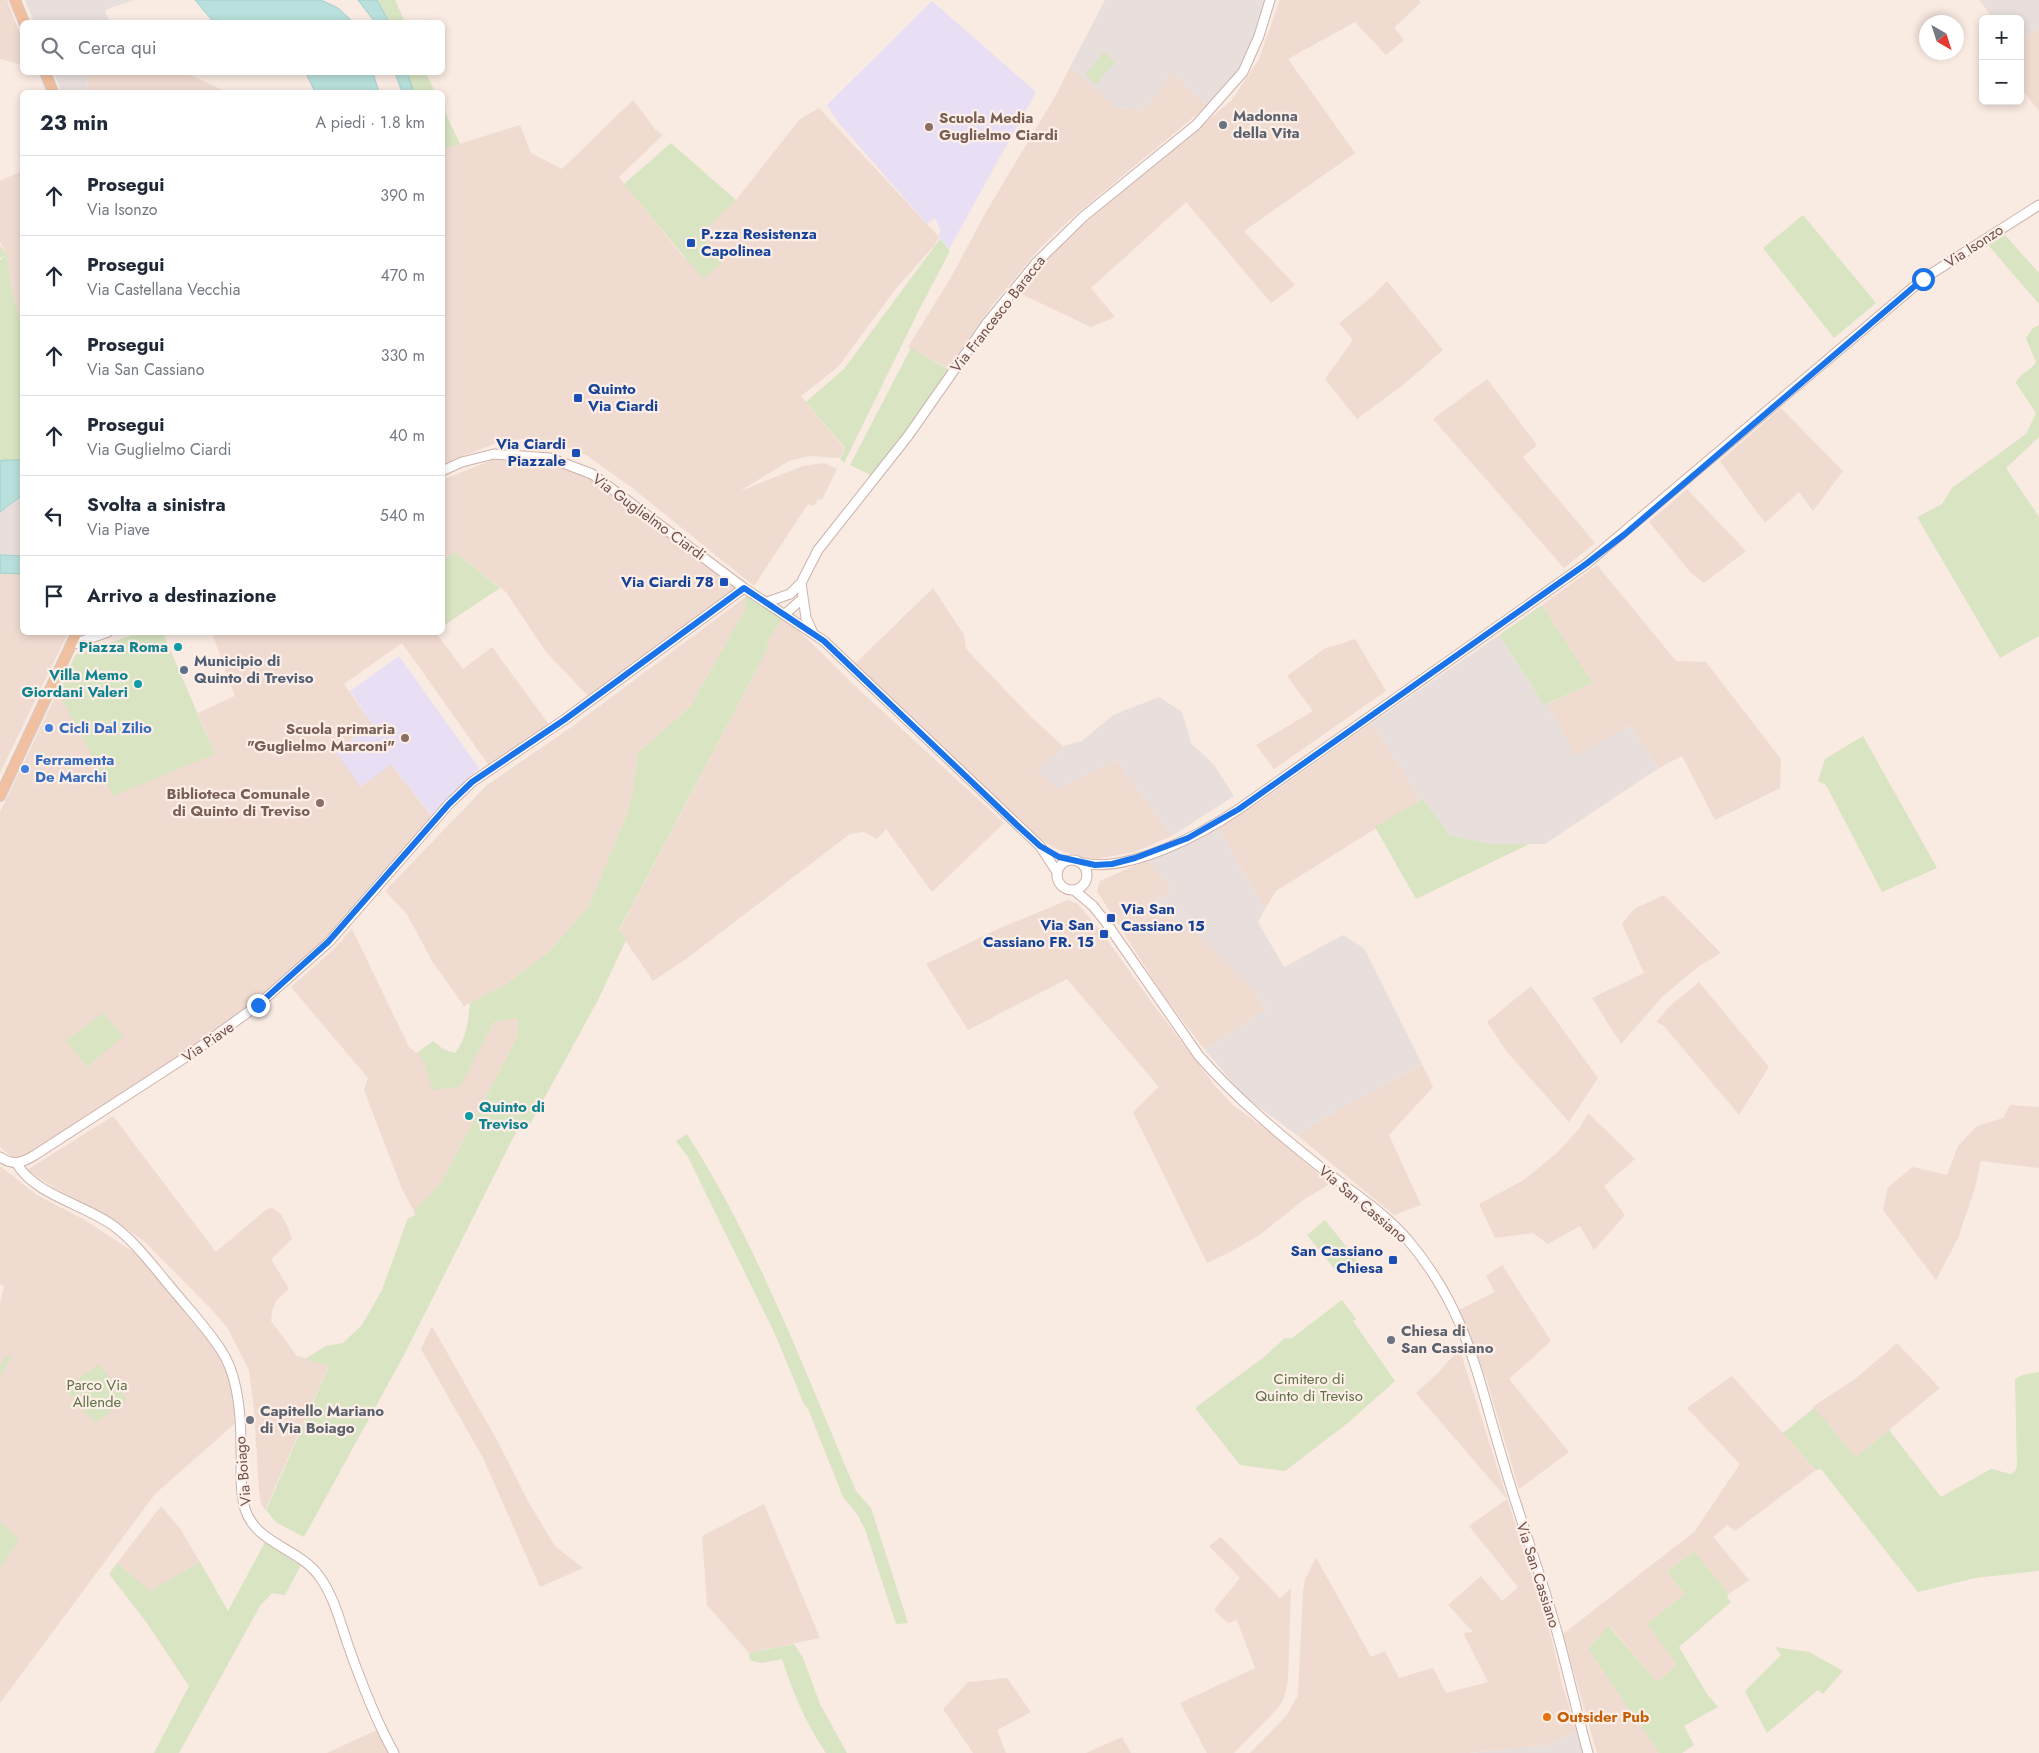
<!DOCTYPE html>
<html lang="it">
<head>
<meta charset="utf-8">
<style>
  :root { --surface:#fff; --page:#f2f2f3; --text:#1f2937; --muted:#747a83; --line:#e0e1e3 }
  body { margin:0; font-family:Jost,sans-serif; background:var(--page); color:var(--text) }
  .controls { position:absolute; right:15px; top:15px; display:grid; overflow:hidden; border-radius:8px; box-shadow:0 2px 8px #0003 }
  .controls button { width:45px; height:45px; display:grid; place-items:center; padding:0; border:0; border-bottom:1px solid var(--line); background:var(--surface); color:var(--text); font:25px sans-serif }
  .compass { position:absolute; left:1919px; top:15px; width:45px; height:45px; border-radius:50%; background:var(--surface); box-shadow:0 2px 8px #0003; rotate:141deg }
  .stop { position:absolute; width:15px; height:15px; margin:-11px; border:4px solid #1a73e8; border-radius:50%; background:#fff }
  .stop.end { background:#1a73e8; border-color:#fff; box-shadow:0 1px 5px #0008 }
  .list { margin:0; padding:0; list-style:none }
  h2 { display:flex; justify-content:space-between; align-items:center; height:65px; margin:0; padding:0 20px; font-size:21px }
  h2 small { font-size:16px; font-weight:400; color:var(--muted) }
  .list li { display:grid; grid-template-columns:32px 1fr auto; gap:15px; align-items:center; box-sizing:border-box; height:80px; padding:0 20px; border-top:1px solid var(--line) }
  .list b { display:block; font-size:19px; white-space:nowrap }
  .list p { margin:0; font-size:16px; white-space:nowrap; color:var(--muted) }
  .list em { font-size:16px; font-style:normal; color:var(--muted) }
  .icon { flex:none; width:28px; height:28px; fill:none; stroke:currentColor; stroke-width:2; stroke-linecap:round; stroke-linejoin:round }
  .map { position:relative; flex:none; width:2039px; height:1753px; overflow:hidden }
  .search { position:absolute; background:var(--surface); box-shadow:0 2px 8px #0003; left:20px; top:20px; width:425px; height:55px; display:flex; align-items:center; gap:12px; box-sizing:border-box; padding:0 18px; border-radius:8px; color:var(--muted); font-size:19px }
  .panel { position:absolute; background:var(--surface); box-shadow:0 2px 8px #0003; left:20px; top:90px; width:425px; height:545px; border-radius:8px }
  .map>svg:first-child { display:block }
  .residential { fill:#f0dbd1 }
  .industrial { fill:#e8dfdc }
  .education { fill:#e8dff5 }
  .green { fill:#d8e4c2 }
  .water { fill:#b9e0dc; stroke:#a0d0cd }
  .lines { fill:none; stroke-linecap:round; stroke-linejoin:round }
  .tertiary-casing { stroke:#cab3ad; stroke-width:11 }
  .secondary-casing { stroke:#cdb2aa; stroke-width:11 }
  .primary-casing { stroke:#d3cac9; stroke-width:12 }
  .tertiary { stroke:#fff; stroke-width:9 }
  .secondary { stroke:#fff; stroke-width:9 }
  .primary { stroke:#f1c0a0; stroke-width:10 }
  .route { stroke:#1a73e8; stroke-width:6 }
  .worship-dot { fill:#6b7280; stroke:#fdefe7; stroke-width:2 }
  .education-dot { fill:#8d6e63; stroke:#fdefe7; stroke-width:2 }
  .transit-dot { fill:#1a4fb4; stroke:#fdefe7; stroke-width:2 }
  .culture-dot { fill:#0f9aa8; stroke:#fdefe7; stroke-width:2 }
  .service-dot { fill:#5c6f8a; stroke:#fdefe7; stroke-width:2 }
  .shop-dot { fill:#3f7fe0; stroke:#fdefe7; stroke-width:2 }
  .food-dot { fill:#e8710a; stroke:#fdefe7; stroke-width:2 }
  .labels { text-anchor:middle; dominant-baseline:central; stroke-width:4.5; stroke-linejoin:round; paint-order:stroke }
  .worship-label { font-size:15px; font-weight:bold; fill:#5b616d; stroke:#fdefe7; text-anchor:start }
  .education-label { font-size:15px; font-weight:bold; fill:#785e54; stroke:#fdefe7; text-anchor:end }
  .transit-label { font-size:15px; font-weight:bold; fill:#164399; stroke:#fdefe7; text-anchor:end }
  .street-label { font-size:15px; fill:#6d4f4b; stroke:#fdefe7 }
  .culture-label { font-size:15px; font-weight:bold; fill:#0d838f; stroke:#fdefe7; text-anchor:end }
  .service-label { font-size:15px; font-weight:bold; fill:#4e5e75; stroke:#fdefe7; text-anchor:start }
  .shop-label { font-size:15px; font-weight:bold; fill:#366cbe; stroke:#fdefe7; text-anchor:start }
  .park-label { font-size:15px; fill:#5d7245; stroke:#fdefe7 }
  .food-label { font-size:15px; font-weight:bold; fill:#c56008; stroke:#fdefe7; text-anchor:start }
</style>
</head>
<body>
<div class="map">
<svg width="2039" height="1753" viewBox="0 0 2039 1753">
  <rect width="100%" height="100%" fill="#f9eae2"/>
  <path class="residential" d="M0 0H7L22 39V65L0 59Z
    M1280 0H1419L1421 2 1394 28 1404 40 1386 55 1355 22 1288 59 1355 153 1244 231 1295 285 1271 303 1186 202 1091 288 1115 317 1091 327 1017 292 1066 239 1231 101 1259 59Z
    M2039 28V111L2020 87V40Z
    M1070 67 1117 108 1143 110 1173 73 1207 106 1073 217 1041 247 994 303 948 368 908 347 950 279 986 212 1056 95Z
    M94 72 186 73 227 92H88L87 75Z
    M633 100 655 129 663 135 619 177 685 259 700 234 736 200 800 119 819 108 939 237 934 246 897 287 838 367 801 396 844 448 840 458 809 456 789 461 740 491 803 466 824 463 837 469 822 500 818 499 814 506 808 504 754 586 631 487 586 455 554 442 522 439 496 443 443 464V149L520 125 531 153 562 169Z
    M22 171V323L12 292 7 255 0 242V181Z
    M1387 281 1443 350 1404 384 1357 419 1325 379 1353 340 1339 323 1373 296Z
    M1487 379 1537 445 1523 457 1595 543 1564 568 1433 419Z
    M1781 408 1843 471 1813 511 1799 492 1765 523 1720 461Z
    M522 453 579 468 737 589 590 698 546 652 506 592 455 552 443 560 442 480 500 457Z
    M1687 489 1746 551 1704 583 1691 573 1649 522Z
    M1597 565 1676 661 1706 662 1781 759 1780 788 1715 820 1682 756 1659 768 1629 725 1576 757 1547 704 1593 683 1542 605Z
    M0 573 22 574V632L68 633 0 773Z
    M933 588 964 635 966 649 1031 717 1063 746 1039 770 1058 789 1116 760 1172 836 1135 852 1090 860 1056 849 1036 836 854 665Z
    M744 598 746 608 690 707 638 753 633 790 626 817 588 907 550 951 505 985 464 1006 432 961 407 914 385 891 487 785 573 726Z
    M782 618 793 625 854 685 1004 823 932 892 886 829 877 839 864 832 850 834 686 959 653 981 619 931 769 646 766 644Z
    M212 633H436L463 669 492 647 550 726 490 767 402 643 344 684 372 724 336 751 391 764 432 817 325 941 265 995 204 1040 17 1162 0 1147V812L56 695 215 754 198 713 235 696Z
    M1355 639 1386 691 1274 769 1256 745 1313 711 1287 676 1324 649Z
    M1372 723 1421 800 1276 891 1265 909 1218 828 1260 802Z
    M1148 860 1173 889 1148 905 1196 932 1253 989 1265 1009 1205 1050 1163 995 1097 891 1100 881Z
    M1664 895 1721 953 1698 967 1663 996 1621 1044 1592 998 1644 973 1622 924 1634 909Z
    M1068 900 1078 904 1104 935 1152 1003 1216 1087 1234 1106 1274 1135 1330 1184 1306 1198 1261 1234 1234 1250 1207 1263 1133 1112 1159 1087 1067 979 968 1030 926 964 1000 928Z
    M352 929 409 1047 460 1086 494 1022 518 1018 517 1037 441 1183 414 1211 402 1189 364 1090 368 1078 291 987 333 950Z
    M1699 982 1769 1067 1739 1115 1664 1026 1656 1022 1671 1005Z
    M1531 986 1598 1078 1569 1122 1507 1052 1487 1022Z
    M1422 1064 1433 1087 1389 1135 1421 1205 1394 1215 1298 1136 1308 1127Z
    M2010 1105 2039 1107V1168L1981 1161 1974 1191 1958 1238 1936 1280 1883 1210 1888 1187 1913 1167 1947 1175 1958 1146 1977 1126 2003 1118Z
    M1588 1113 1635 1159 1604 1186 1625 1215 1594 1250 1580 1226 1548 1244 1533 1233 1495 1238 1479 1204 1522 1181 1556 1154 1579 1129Z
    M113 1116 216 1252 267 1209 273 1208 281 1214 289 1230 292 1239 271 1259 289 1289 276 1301 272 1311 271 1321 297 1356 329 1365 265 1510 261 1503 259 1490 254 1410 249 1370 228 1329 213 1311 144 1241 115 1221 65 1195 27 1170Z
    M0 1166 37 1195 83 1219 135 1253 202 1320 235 1374 240 1419 155 1494 0 1703V1304L4 1286 0 1284Z
    M1502 1265 1551 1341 1509 1379 1569 1452 1519 1489 1487 1381 1459 1310 1495 1292 1486 1276Z
    M432 1326 498 1442 529 1503 555 1546 583 1568 540 1587 483 1458 421 1349Z
    M1897 1343 1940 1388 1856 1457 1812 1407 1855 1379Z
    M1458 1344 1552 1640 1562 1684 1577 1732 1546 1745 1469 1753H1250L1287 1715 1298 1695 1303 1592 1305 1580 1316 1557 1371 1657 1385 1651 1399 1678 1433 1668 1446 1693 1488 1682 1463 1633 1473 1632 1448 1605 1481 1576 1502 1601 1518 1587 1469 1526 1507 1499 1416 1393 1438 1373 1453 1356Z
    M1732 1376 1816 1470 1735 1531 1727 1525 1713 1537 1749 1580 1729 1594 1694 1551 1667 1572 1685 1594 1647 1624 1678 1664 1657 1682 1610 1626 1588 1649 1659 1753H1597L1563 1634 1694 1532 1740 1464 1687 1408Z
    M764 1504 820 1638 749 1653 707 1605 702 1536Z
    M161 1506 179 1527 200 1562 150 1592 117 1563Z
    M1221 1537 1280 1598 1291 1588 1288 1680 1284 1698 1278 1708 1234 1753H1207L1180 1703 1255 1668 1237 1620 1228 1623 1214 1610 1240 1578 1209 1546Z
    M1007 1678 1031 1712 997 1730 1006 1753H973L943 1709 968 1682Z
    M383 1727 395 1753H327Z
    M1122 1737 1131 1753H1086Z"/>
  <path class="industrial" d="M25 0H134L105 10 109 22H34Z
    M1105 0H1267L1257 33 1241 68 1222 93 1207 106 1173 73 1143 110 1117 108 1070 67Z
    M1979 0H2039V28L2020 40V19H1994Z
    M54 73H94L87 75 88 92H62Z
    M22 495V556L0 555V512Z
    M1499 635 1544 705 1547 704 1576 756 1629 725 1659 768 1545 844H1491L1450 835 1423 799 1421 800 1372 723Z
    M1159 697 1182 712 1191 743 1214 765 1234 796 1172 836 1116 760 1058 789 1038 770 1063 746 1082 741 1113 715Z
    M1218 828 1265 909 1258 922 1284 967 1343 935 1364 948 1422 1064 1308 1127 1298 1136 1244 1096 1205 1050 1265 1009 1253 989 1196 932 1148 905 1173 889 1148 860Z
    M1577 1732 1583 1753H1469L1546 1745Z"/>
  <path class="education" d="M932 1 1036 92 949 249 939 237 940 229 935 218 927 224 838 122 827 105Z
    M399 656 479 768 432 816 391 764 361 787 336 752 372 724 350 691Z"/>
  <path class="green" d="M377 0H395L405 22H389Z
    M1104 52 1115 62 1096 84 1085 75Z
    M407 73H426L435 92H414Z
    M443 108 460 144 443 149H442Z
    M671 143 736 200 701 234 722 263 703 279 624 184Z
    M1803 215 1876 303 1834 338 1763 248Z
    M2005 235 2039 273V304L1988 245Z
    M940 239 950 251 919 310 844 463 840 459 845 448 806 402 844 369Z
    M0 245 7 255 12 292 22 323V460L0 461V260L6 255 0 258Z
    M2039 325V437L2006 468 2039 517V636L2000 658 1917 517 1942 504 1952 488 2026 434 2036 413 2016 383C2019 373 2031 371 2036 362L2026 338 2033 328Z
    M911 348 948 369 897 444 871 475 850 465Z
    M455 552 500 588 443 626V560Z
    M747 596 782 618 766 644 769 646 619 930 626 940 598 1000 529 1126 518 1128 404 1355 304 1537 277 1523 266 1510 329 1366 305 1359 326 1346 343 1343 362 1325 382 1290 408 1218 416 1215 414 1211 441 1183 517 1037 518 1018 494 1022 460 1087 433 1090 423 1059 417 1053 433 1041 443 1049 455 1053C467 1038 468 1021 470 1003L505 985 550 951 588 907 626 817 633 790 638 753 690 707 746 608 744 598Z
    M1542 605 1593 683 1544 705 1499 635Z
    M142 632 163 633 215 754 113 796 62 699 56 695 76 654Z
    M1863 736 1937 868 1882 892 1826 785 1818 781 1825 759Z
    M1423 799 1450 835 1491 844H1529L1416 899 1375 827Z
    M103 1013 123 1036 87 1067 66 1041Z
    M687 1134C757 1243 805 1372 856 1491L871 1508 908 1623 896 1624 865 1529 857 1514 843 1497 809 1411 803 1402 775 1334 688 1157 676 1141Z
    M1325 1220 1357 1260 1339 1275 1307 1235Z
    M1342 1300 1356 1319 1353 1321 1395 1381 1349 1422 1285 1471 1240 1465 1195 1408 1264 1357 1285 1338H1292Z
    M6 1355 11 1358 0 1377V1366Z
    M99 1364 127 1399 96 1423 65 1389Z
    M2039 1372V1571L1975 1578 1918 1592 1821 1469 1816 1470 1783 1433 1814 1408 1856 1457 1889 1430 1941 1497 1991 1469 2011 1474 2015 1471 2017 1466 2015 1379 2023 1375Z
    M0 1521 19 1540 0 1568Z
    M269 1535 306 1556 285 1595 272 1593 260 1606 179 1753H154L189 1686 147 1623 109 1574 117 1563 150 1591 200 1562 228 1611Z
    M1694 1551 1729 1594 1727 1597 1731 1602 1679 1647 1707 1694 1718 1707 1684 1726 1694 1745 1682 1753H1659L1588 1649 1609 1626 1657 1682 1677 1665 1647 1624 1685 1594 1667 1572Z
    M794 1644 803 1658 820 1704 847 1753H826C806 1724 793 1693 782 1659L761 1663 750 1660 749 1653Z
    M1775 1647 1809 1652 1843 1671 1823 1694 1818 1690 1767 1733 1745 1691 1781 1655Z"/>
  <path class="water" d="M195 0H321L338 8 353 22H219L211 19Z
    M358 0H377L389 22H375Z
    M306 73H373L379 92H315Z
    M395 73H407L414 92H402Z
    M4 460H22V495L0 512V461Z
    M0 555 22 556V574L0 573Z"/>
  <g class="lines">
    <defs>
      <path id="tertiary" d="M801 583 806 618 812 631
        M767 602 790 594 801 583 818 550 908 436 987 323 1036 263 1083 217 1196 125 1243 72 1259 36 1270 0
        M785 614 802 599
        M17 1164C36 1196 87 1205 115 1227 136 1243 152 1265 169 1285 186 1306 206 1327 221 1350 238 1375 241 1415 241 1445 242 1466 239 1488 245 1509 256 1544 299 1548 319 1576 334 1596 340 1622 348 1645 361 1682 375 1719 394 1753"/>
      <path id="secondary" d="M442 471 462 462 494 454 550 458 592 474 744 588 824 641 1040 846 1057 872
        M71 645 108 632
        M1057 875a15 15 0 1 1 30 0a15 15 0 1 1-30 0Z
        M1083 863C1129 873 1202 834 1239 809L1586 564 1923 279 2039 205
        M1074 890 1093 906 1105 921 1199 1056C1237 1099 1280 1135 1324 1170 1352 1192 1384 1212 1407 1239 1466 1308 1476 1371 1501 1454 1518 1514 1540 1572 1557 1632 1568 1672 1577 1713 1588 1753
        M0 1157C13 1166 22 1163 35 1155L186 1057 258 1005 329 942 449 804 472 782 564 720 744 588"/>
      <path id="primary" d="M15 0 24 22
        M45 72 53 92
        M0 796 77 632"/>
    </defs>
    <use href="#tertiary" class="tertiary-casing"/>
    <use href="#secondary" class="secondary-casing"/>
    <use href="#primary" class="primary-casing"/>
    <use href="#tertiary" class="tertiary"/>
    <use href="#secondary" class="secondary"/>
    <use href="#primary" class="primary"/>
  </g>
  <g class="lines">
    <path class="route" d="M258 1005 328 942 449 804 472 782 564 720 744 588 824 641 1018 826 1040 846 1059 857 1095 865 1112 864 1135 858 1188 838 1239 809 1586 564 1625 534 1923 279"/>
  </g>
  <g class="worship-dot">
    <circle cx="1223" cy="125" r="5"/>
    <circle cx="1391" cy="1340" r="5"/>
    <circle cx="250" cy="1420" r="5"/>
  </g>
  <g class="education-dot">
    <circle cx="929" cy="127" r="5"/>
    <circle cx="405" cy="738" r="5"/>
    <circle cx="320" cy="803" r="5"/>
  </g>
  <g class="transit-dot">
    <rect x="686" y="238" width="10" height="10" rx="2.5"/>
    <rect x="573" y="393" width="10" height="10" rx="2.5"/>
    <rect x="571" y="448" width="10" height="10" rx="2.5"/>
    <rect x="719" y="577" width="10" height="10" rx="2.5"/>
    <rect x="1106" y="913" width="10" height="10" rx="2.5"/>
    <rect x="1099" y="929" width="10" height="10" rx="2.5"/>
    <rect x="1388" y="1255" width="10" height="10" rx="2.5"/>
  </g>
  <g class="culture-dot">
    <circle cx="178" cy="647" r="5"/>
    <circle cx="138" cy="684" r="5"/>
    <circle cx="469" cy="1116" r="5"/>
  </g>
  <circle class="service-dot" cx="184" cy="670" r="5"/>
  <g class="shop-dot">
    <circle cx="49" cy="728" r="5"/>
    <circle cx="25" cy="769" r="5"/>
  </g>
  <circle class="food-dot" cx="1547" cy="1717" r="5"/>
  <g class="labels">
    <g class="worship-label">
      <text x="1233" y="116">Madonna<tspan x="1233" dy="17">della Vita</tspan></text>
      <text x="1401" y="1331">Chiesa di<tspan x="1401" dy="17">San Cassiano</tspan></text>
      <text x="260" y="1411">Capitello Mariano<tspan x="260" dy="17">di Via Boiago</tspan></text>
    </g>
    <g class="education-label">
      <text x="939" y="118" text-anchor="start">Scuola Media<tspan x="939" dy="17">Guglielmo Ciardi</tspan></text>
      <text x="395" y="729">Scuola primaria<tspan x="395" dy="17">"Guglielmo Marconi"</tspan></text>
      <text x="310" y="794">Biblioteca Comunale<tspan x="310" dy="17">di Quinto di Treviso</tspan></text>
    </g>
    <g class="transit-label">
      <text x="701" y="234" text-anchor="start">P.zza Resistenza<tspan x="701" dy="17">Capolinea</tspan></text>
      <text x="588" y="389" text-anchor="start">Quinto<tspan x="588" dy="17">Via Ciardi</tspan></text>
      <text x="566" y="444">Via Ciardi<tspan x="566" dy="17">Piazzale</tspan></text>
      <text x="714" y="582">Via Ciardi 78</text>
      <text x="1121" y="909" text-anchor="start">Via San<tspan x="1121" dy="17">Cassiano 15</tspan></text>
      <text x="1094" y="925">Via San<tspan x="1094" dy="17">Cassiano FR. 15</tspan></text>
      <text x="1383" y="1251">San Cassiano<tspan x="1383" dy="17">Chiesa</tspan></text>
    </g>
    <g class="street-label">
      <text transform="translate(1974 246) rotate(-33)">Via Isonzo</text>
      <text transform="translate(998 314) rotate(-52)">Via Francesco Baracca</text>
      <text transform="translate(649 517) rotate(36)">Via Guglielmo Ciardi</text>
      <text transform="translate(208 1042) rotate(-35)">Via Piave</text>
      <text transform="translate(1363 1204) rotate(40)">Via San Cassiano</text>
      <text transform="translate(243 1471) rotate(-95)">Via Boiago</text>
      <text transform="translate(1538 1575) rotate(72)">Via San Cassiano</text>
    </g>
    <g class="culture-label">
      <text x="168" y="647">Piazza Roma</text>
      <text x="128" y="675">Villa Memo<tspan x="128" dy="17">Giordani Valeri</tspan></text>
      <text x="479" y="1107" text-anchor="start">Quinto di<tspan x="479" dy="17">Treviso</tspan></text>
    </g>
    <g class="service-label">
      <text x="194" y="661">Municipio di<tspan x="194" dy="17">Quinto di Treviso</tspan></text>
    </g>
    <g class="shop-label">
      <text x="59" y="728">Cicli Dal Zilio</text>
      <text x="35" y="760">Ferramenta<tspan x="35" dy="17">De Marchi</tspan></text>
    </g>
    <g class="park-label">
      <text x="1309" y="1379">Cimitero di<tspan x="1309" dy="17">Quinto di Treviso</tspan></text>
      <text x="97" y="1385">Parco Via<tspan x="97" dy="17">Allende</tspan></text>
    </g>
    <g class="food-label">
      <text x="1557" y="1717">Outsider Pub</text>
    </g>
  </g>
</svg>
<div class="controls">
<button>+</button>
<button>−</button>
</div>
<svg class="compass" viewBox="-18 -18 36 36"><path d="M0-13l5 13h-10z" fill="#e53935"/><path d="M0 13l5-13h-10z" fill="#747a83"/></svg>
<div class="stop" style="left:1923px;top:279px"></div>
<div class="stop end" style="left:258px;top:1005px"></div>
<div class="search"><svg class="icon" aria-label="search" viewBox="0 0 24 24"><circle cx="10" cy="10" r="6"/><path d="M15 15l6 6"/></svg>Cerca qui</div>
<section class="panel">
<h2>23 min<small>A piedi · 1.8 km</small></h2>
<ul class="list">
<li><svg class="icon" aria-label="ahead" viewBox="0 0 24 24"><path d="M12 20V5M6 11l6-6 6 6"/></svg><div><b>Prosegui</b><p>Via Isonzo</p></div><em>390 m</em></li>
<li><svg class="icon" aria-label="ahead" viewBox="0 0 24 24"><path d="M12 20V5M6 11l6-6 6 6"/></svg><div><b>Prosegui</b><p>Via Castellana Vecchia</p></div><em>470 m</em></li>
<li><svg class="icon" aria-label="ahead" viewBox="0 0 24 24"><path d="M12 20V5M6 11l6-6 6 6"/></svg><div><b>Prosegui</b><p>Via San Cassiano</p></div><em>330 m</em></li>
<li><svg class="icon" aria-label="ahead" viewBox="0 0 24 24"><path d="M12 20V5M6 11l6-6 6 6"/></svg><div><b>Prosegui</b><p>Via Guglielmo Ciardi</p></div><em>40 m</em></li>
<li><svg class="icon" aria-label="left" viewBox="0 0 24 24"><path d="M17 20v-9H6M10 6l-5 5 5 5"/></svg><div><b>Svolta a sinistra</b><p>Via Piave</p></div><em>540 m</em></li>
<li><svg class="icon" aria-label="arrive" viewBox="0 0 24 24"><path d="M6 21V4h12l-3 4 3 4H6"/></svg><div><b>Arrivo a destinazione</b></div></li>
</ul>
</section>
</div>
</body>
</html>
